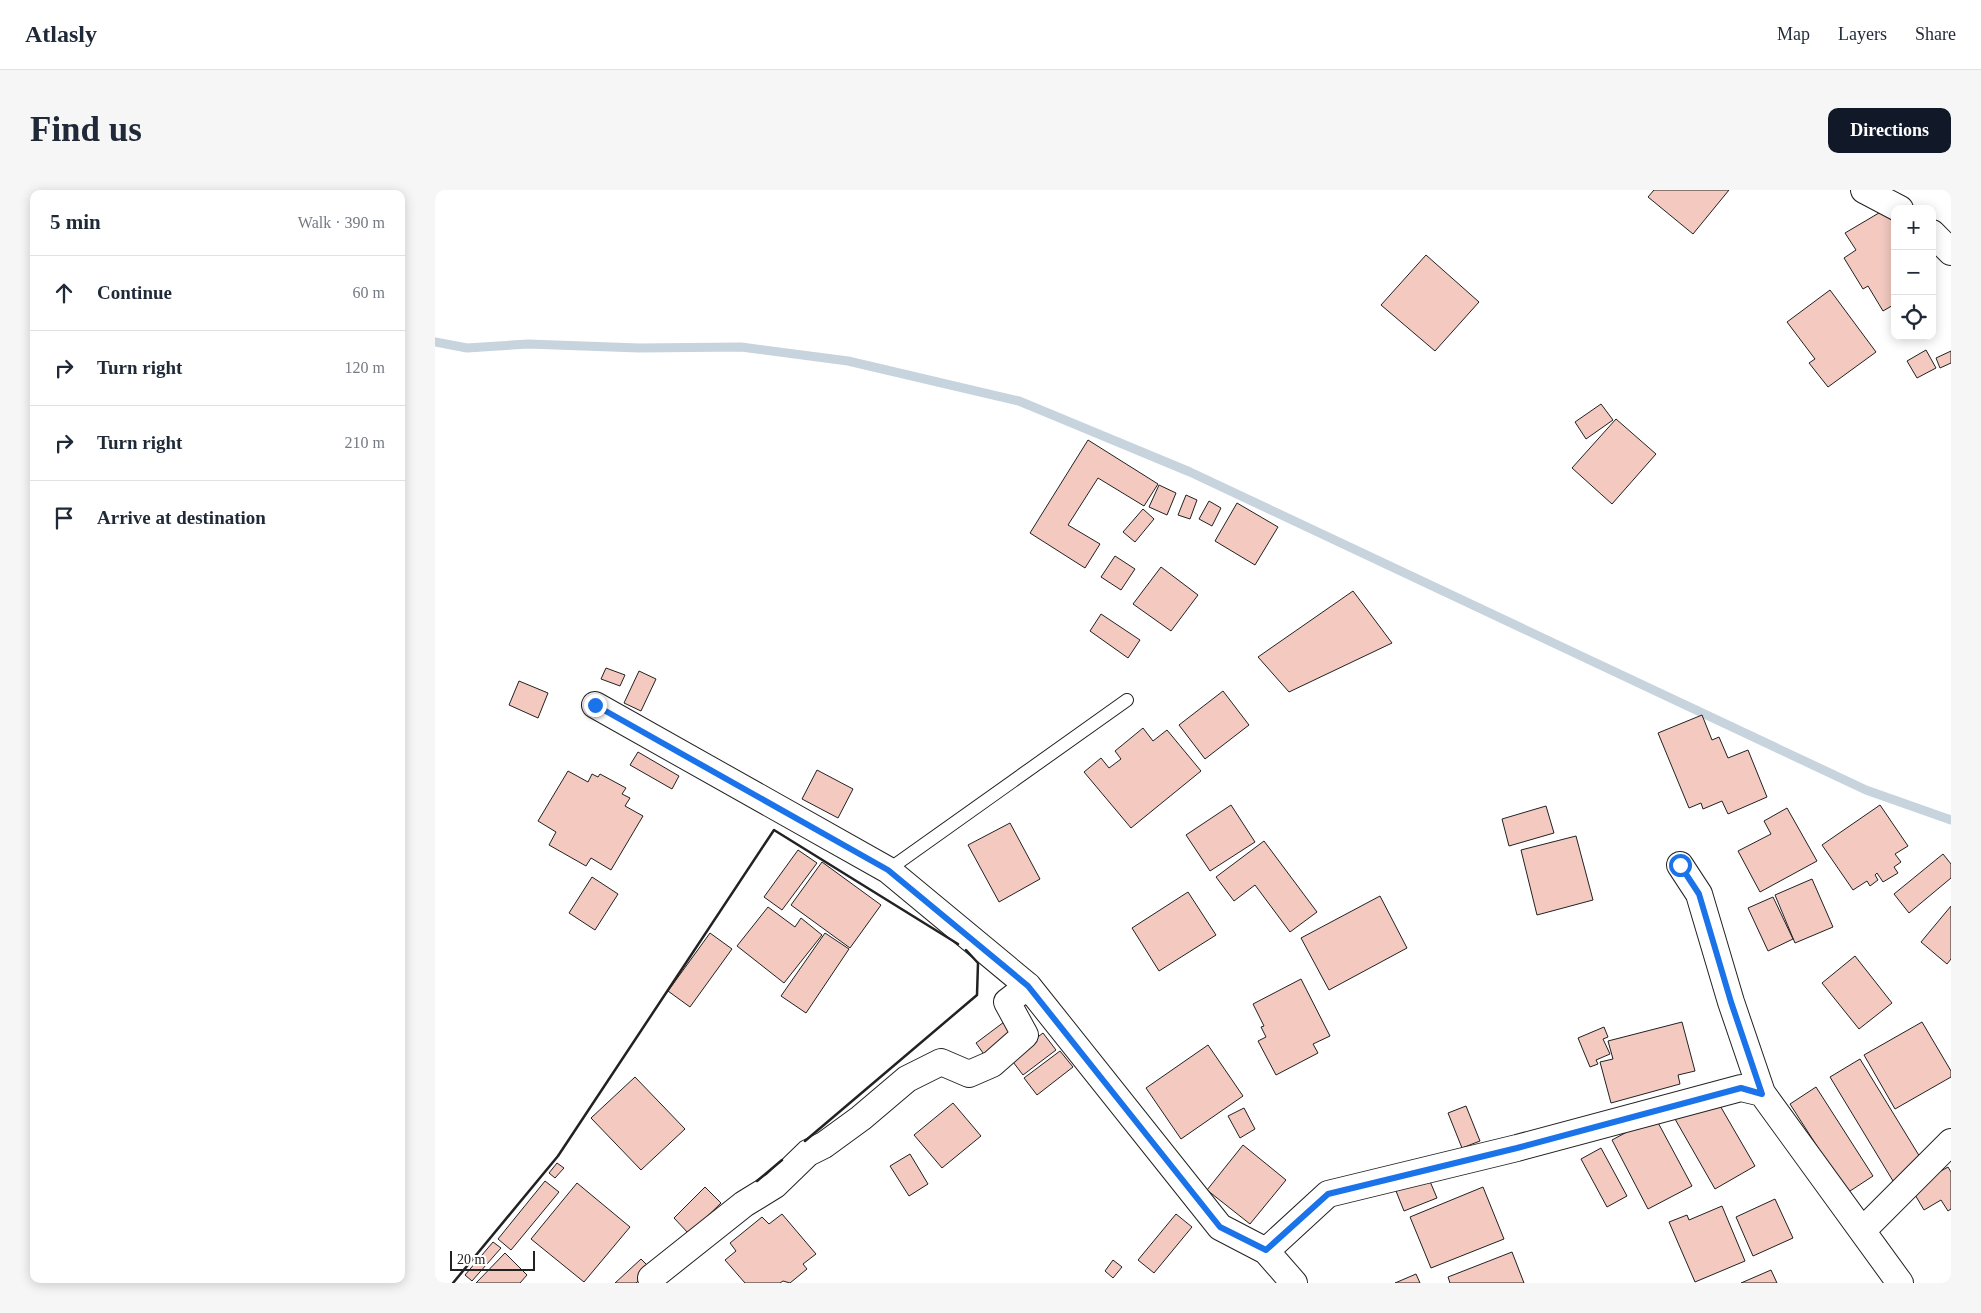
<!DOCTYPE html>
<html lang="en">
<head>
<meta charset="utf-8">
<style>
  :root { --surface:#fff; --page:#f6f6f7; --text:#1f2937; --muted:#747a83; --line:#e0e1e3; --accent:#111827 }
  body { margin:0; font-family:Georgia,serif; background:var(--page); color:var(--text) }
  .controls { position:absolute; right:15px; top:15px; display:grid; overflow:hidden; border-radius:10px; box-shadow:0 2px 12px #0003 }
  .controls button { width:45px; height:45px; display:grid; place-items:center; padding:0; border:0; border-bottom:1px solid var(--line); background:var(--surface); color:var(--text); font:25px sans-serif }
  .scale { position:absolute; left:15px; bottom:12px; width:85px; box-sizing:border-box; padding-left:5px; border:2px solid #222; border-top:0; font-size:14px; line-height:18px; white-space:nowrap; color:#222; -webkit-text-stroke:4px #fff; paint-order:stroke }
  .stop { position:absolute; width:15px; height:15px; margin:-11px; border:4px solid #1a73e8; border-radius:50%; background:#fff }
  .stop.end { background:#1a73e8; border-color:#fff; box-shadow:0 1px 5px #0008 }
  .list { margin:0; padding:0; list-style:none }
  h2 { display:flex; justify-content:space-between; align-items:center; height:65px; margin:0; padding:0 20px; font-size:21px }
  h2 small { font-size:16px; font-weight:400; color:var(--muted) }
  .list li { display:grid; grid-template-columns:32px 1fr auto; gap:15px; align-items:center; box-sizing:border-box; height:75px; padding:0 20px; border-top:1px solid var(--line) }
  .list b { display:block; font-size:19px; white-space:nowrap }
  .list em { font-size:16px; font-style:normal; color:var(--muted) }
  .icon { flex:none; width:28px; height:28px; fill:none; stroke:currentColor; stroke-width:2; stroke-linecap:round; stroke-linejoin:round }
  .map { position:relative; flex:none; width:1516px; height:1093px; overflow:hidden; border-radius:10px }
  header { display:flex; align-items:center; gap:30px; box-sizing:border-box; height:70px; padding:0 25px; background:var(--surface); border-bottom:1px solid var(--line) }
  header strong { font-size:24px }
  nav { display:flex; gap:28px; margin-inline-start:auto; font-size:18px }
  .intro { display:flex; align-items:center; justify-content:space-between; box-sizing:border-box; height:120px; padding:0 30px }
  h1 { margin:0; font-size:35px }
  .button { padding:12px 22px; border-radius:10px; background:var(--accent); color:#fff; font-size:18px; font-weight:700 }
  main { display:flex; gap:30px; padding:0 30px }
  aside { flex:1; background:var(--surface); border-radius:10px; box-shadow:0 2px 12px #0003 }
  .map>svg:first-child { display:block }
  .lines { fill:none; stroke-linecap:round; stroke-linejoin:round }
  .stream { stroke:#c7d3dd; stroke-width:9 }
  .building { fill:#f3c9c0; stroke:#222 }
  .lane-casing { stroke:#222; stroke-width:14 }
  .street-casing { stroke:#222; stroke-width:28 }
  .lane { stroke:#fff; stroke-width:12 }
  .street { stroke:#fff; stroke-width:26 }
  .wall { stroke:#222; stroke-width:2.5 }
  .route { stroke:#1a73e8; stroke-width:6 }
</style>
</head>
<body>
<header>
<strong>Atlasly</strong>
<nav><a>Map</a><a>Layers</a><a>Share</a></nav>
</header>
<div class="intro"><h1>Find us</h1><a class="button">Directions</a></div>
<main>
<aside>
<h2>5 min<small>Walk · 390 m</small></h2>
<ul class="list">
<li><svg class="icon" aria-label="ahead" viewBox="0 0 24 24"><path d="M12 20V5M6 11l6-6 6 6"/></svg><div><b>Continue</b></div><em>60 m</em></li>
<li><svg class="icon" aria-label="right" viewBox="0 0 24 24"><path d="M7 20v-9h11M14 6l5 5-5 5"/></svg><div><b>Turn right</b></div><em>120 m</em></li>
<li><svg class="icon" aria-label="right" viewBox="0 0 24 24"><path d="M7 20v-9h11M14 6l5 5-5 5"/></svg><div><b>Turn right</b></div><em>210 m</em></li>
<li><svg class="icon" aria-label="arrive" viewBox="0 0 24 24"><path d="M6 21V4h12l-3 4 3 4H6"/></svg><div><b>Arrive at destination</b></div></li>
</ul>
</aside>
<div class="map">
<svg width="1516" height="1093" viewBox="0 0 1516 1093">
  <rect width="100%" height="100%" fill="#fff"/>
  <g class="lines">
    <path class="stream" d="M0 152 32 158 93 154 204 158 306 157 413 171 584 211 755 282 1431 600 1516 630"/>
  </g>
  <path class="building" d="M1219 0H1294L1258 44 1213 7Z
    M1454 17 1460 26V114L1448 121 1433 96 1428 99 1409 68 1421 60 1410 43Z
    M991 65 1044 112 1000 161 946 115Z
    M1395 100 1441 162 1393 197 1374 173 1380 169 1352 132Z
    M1491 160 1501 178 1482 188 1472 171Z
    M1516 161V173L1505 178 1501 168Z
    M1166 214 1178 230 1151 249 1140 232Z
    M1181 229 1221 264 1177 314 1137 278Z
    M653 250 723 294 709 316 663 288 633 335 665 354 650 378 595 343Z
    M724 295 741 303 732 325 714 317Z
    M751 305 762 310 755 329 743 325Z
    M774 311 786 318 777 336 764 329Z
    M802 313 843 337 820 375 780 351Z
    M708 319 719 329 700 352 688 342Z
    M680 366 700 379 686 400 666 387Z
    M726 377 763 405 736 441 698 414Z
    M918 401 957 453 854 502 823 467Z
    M666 424 705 450 693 468 655 441Z
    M171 478 190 485 185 496 166 489Z
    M204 481 221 489 206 521 189 513Z
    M84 491 113 503 103 528 74 515Z
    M788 501 814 535 770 569 744 535Z
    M1267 525 1277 550 1284 547 1293 568 1313 560 1332 607 1293 624 1287 611 1268 619 1266 613 1254 618 1223 543Z
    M708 538 718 551 732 540 766 581 696 638 649 582 666 568 674 578 686 569 680 561Z
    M203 562 244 586 237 599 195 575Z
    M382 580 418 599 403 628 367 609Z
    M133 581 153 592 157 584 163 587 165 584 191 598 187 604 195 608 190 616 208 626 176 680 156 668 151 676 114 655 121 642 103 631Z
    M796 615 820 652 775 681 751 645Z
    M1445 615 1473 656 1460 664 1466 672 1459 677 1463 683 1448 692 1442 683 1440 685 1443 690 1435 696 1432 691 1418 700 1387 655Z
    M1111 616 1119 643 1074 656 1067 629Z
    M1352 618 1382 671 1325 702 1303 661 1336 644 1329 631Z
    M575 633 605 689 564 712 533 655Z
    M1141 646 1158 710 1102 725 1086 660Z
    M829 651 882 722 855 742 820 695 799 711 781 687Z
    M363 660 382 673 347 720 329 707Z
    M1508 664 1516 674V688L1474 723 1459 704Z
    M387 672 446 715 415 758 356 715Z
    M157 687 183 704 160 740 134 723Z
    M1377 689 1398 737 1360 753 1340 705Z
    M753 702 781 745 724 781 697 738Z
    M945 706 972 758 894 800 866 748Z
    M1338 707 1358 749 1333 761 1313 718Z
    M1516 716V769L1512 774 1486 752Z
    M333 717 360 737 366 728 387 745 349 793 302 756Z
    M275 743 297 759 255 817 233 801Z
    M390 743 414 759 371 823 346 806Z
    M1420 766 1457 813 1424 839 1387 793Z
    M866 789 895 846 878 854 883 863 841 885 823 851 831 847 826 837 829 836 818 814Z
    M573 829 585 845 553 870 541 853Z
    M1247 832 1260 881 1243 885 1245 894 1176 913 1165 872 1178 869 1173 851Z
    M1487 832 1516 881V887L1460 919 1429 865Z
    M1169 837 1173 847 1168 849 1175 864 1161 870 1163 874 1155 877 1143 848Z
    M608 843 621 860 588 885 575 868Z
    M773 855 808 906 746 949 711 898Z
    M625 861 638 877 602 905 589 888Z
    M1425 869 1488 972 1458 991 1395 887Z
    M200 887 250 939 206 980 156 928Z
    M1381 897 1438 986 1412 1003 1355 914Z
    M1280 907 1320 976 1280 999 1240 929Z
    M518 913 546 946 507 978 479 945Z
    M1031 916 1045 951 1027 958 1013 923Z
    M809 918 820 939 805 948 793 926Z
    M1220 927 1257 996 1213 1019 1177 950Z
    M808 955 851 990 815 1034 772 1000Z
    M1166 958 1192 1006 1172 1017 1146 969Z
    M475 964 493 994 474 1006 455 976Z
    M122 973 129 978 120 988 114 983Z
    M1513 977 1516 982V1019L1513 1021 1506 1010 1489 1020 1476 998Z
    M994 989 1002 1008 969 1021 961 1001Z
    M110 991 124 1002 76 1060 63 1049Z
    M142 993 195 1037 149 1092 96 1049Z
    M270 997 286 1013 254 1044 239 1028Z
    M1048 997 1069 1049 996 1078 975 1027Z
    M1340 1009 1358 1048 1318 1066 1301 1027Z
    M1287 1016 1310 1071 1260 1092 1234 1032 1252 1025 1254 1030Z
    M347 1024 381 1064 368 1074 372 1079 355 1093 348 1091 345 1093H310L290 1070 301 1061 295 1053 327 1027 334 1034Z
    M741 1024 757 1037 719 1083 703 1070Z
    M58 1052 66 1058 37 1091 30 1085Z
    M1077 1062 1089 1093H1015L1013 1087Z
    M70 1063 92 1085 85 1093H41Z
    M206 1069 216 1079 201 1093H180Z
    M678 1070 687 1077 678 1088 670 1081Z
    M1336 1080 1342 1093H1306Z
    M981 1084 985 1093H960Z"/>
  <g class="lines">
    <defs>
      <path id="lane" d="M453 680 692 510"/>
      <path id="street" d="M1429 0 1465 19
        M1497 43 1516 62
        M160 515 453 680 593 796 785 1037 831 1061 859 1093
        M1245 675 1264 704 1296 812 1327 903
        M1428 1040 1516 952
        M831 1061 893 1004 1082 958 1306 898 1327 903 1465 1093
        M216 1088 309 1014 340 995 373 963 389 955 426 928 472 889 506 872 534 884 557 874 590 845 572 812 593 796"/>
    </defs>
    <use href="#lane" class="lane-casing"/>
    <use href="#street" class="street-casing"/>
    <use href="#lane" class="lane"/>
    <use href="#street" class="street"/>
    <path class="wall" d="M370 951 542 805 543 773 531 760
      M322 991 347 970
      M18 1093 123 966 339 640 523 754"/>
  </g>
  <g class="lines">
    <path class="route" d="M160 515 453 680 593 796 785 1037 831 1060 893 1004 1082 958 1306 898 1327 904 1296 812 1264 704 1245 675"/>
  </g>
</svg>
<div class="controls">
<button>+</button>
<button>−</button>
<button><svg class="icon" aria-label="locate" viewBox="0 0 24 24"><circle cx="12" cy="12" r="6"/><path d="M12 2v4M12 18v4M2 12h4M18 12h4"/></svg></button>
</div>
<div class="scale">20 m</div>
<div class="stop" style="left:1245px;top:675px"></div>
<div class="stop end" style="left:160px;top:515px"></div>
</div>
</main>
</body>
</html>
